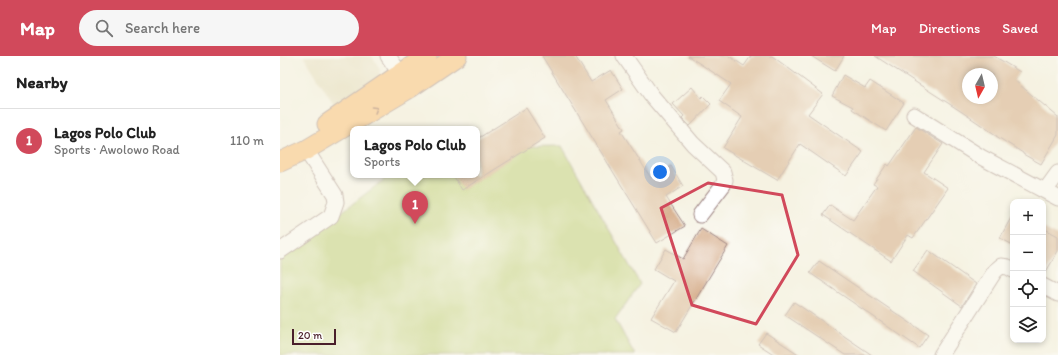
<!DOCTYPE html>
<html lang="en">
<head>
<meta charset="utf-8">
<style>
  :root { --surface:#fff; --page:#f6f6f6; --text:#222; --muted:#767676; --line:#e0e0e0; --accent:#d1495b }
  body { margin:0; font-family:Itim,sans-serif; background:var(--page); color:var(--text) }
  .controls { position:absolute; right:12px; bottom:12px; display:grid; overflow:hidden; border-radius:8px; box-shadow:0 2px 6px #0003 }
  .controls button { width:36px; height:36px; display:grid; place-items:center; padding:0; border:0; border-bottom:1px solid var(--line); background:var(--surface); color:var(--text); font:20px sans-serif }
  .compass { position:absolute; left:682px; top:12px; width:36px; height:36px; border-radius:50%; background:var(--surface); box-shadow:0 2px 6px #0003; rotate:188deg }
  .scale { position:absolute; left:12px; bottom:10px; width:44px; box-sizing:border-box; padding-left:4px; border:2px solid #4a1f2b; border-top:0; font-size:11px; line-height:14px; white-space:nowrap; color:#4a1f2b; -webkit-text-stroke:3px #fff; paint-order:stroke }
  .you { position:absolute; left:380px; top:116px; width:14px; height:14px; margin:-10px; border:3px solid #fff; border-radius:50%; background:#1a73e8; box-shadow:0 0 0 6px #1a73e833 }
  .badge { display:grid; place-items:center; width:26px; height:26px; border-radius:50%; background:var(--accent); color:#fff; font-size:13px; font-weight:700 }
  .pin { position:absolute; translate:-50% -33px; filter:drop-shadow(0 1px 2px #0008) }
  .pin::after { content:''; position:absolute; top:21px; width:14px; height:12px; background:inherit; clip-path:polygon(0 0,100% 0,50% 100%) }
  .popup { position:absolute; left:70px; top:70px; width:130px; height:52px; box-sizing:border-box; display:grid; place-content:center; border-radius:8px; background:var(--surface); filter:drop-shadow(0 1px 3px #0005); font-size:13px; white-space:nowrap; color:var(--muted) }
  .popup b { font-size:15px; color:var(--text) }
  .popup::after { content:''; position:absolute; left:50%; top:100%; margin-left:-8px; border:8px solid transparent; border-top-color:var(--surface) }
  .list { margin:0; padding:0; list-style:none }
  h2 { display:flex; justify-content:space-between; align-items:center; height:52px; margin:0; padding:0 16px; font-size:17px }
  h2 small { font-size:13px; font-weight:400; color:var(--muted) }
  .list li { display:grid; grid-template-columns:26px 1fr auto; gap:12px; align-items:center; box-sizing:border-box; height:64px; padding:0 16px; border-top:1px solid var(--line) }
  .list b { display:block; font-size:15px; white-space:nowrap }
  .list p { margin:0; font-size:13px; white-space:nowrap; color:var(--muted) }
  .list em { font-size:13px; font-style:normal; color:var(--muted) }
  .icon { flex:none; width:22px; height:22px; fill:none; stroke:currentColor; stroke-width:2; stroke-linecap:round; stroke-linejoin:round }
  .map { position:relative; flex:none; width:778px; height:299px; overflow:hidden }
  header { display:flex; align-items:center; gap:24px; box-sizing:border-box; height:56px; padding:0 20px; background:var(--accent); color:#fff }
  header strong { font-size:19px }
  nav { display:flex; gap:22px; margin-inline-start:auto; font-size:14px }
  .search { width:280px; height:36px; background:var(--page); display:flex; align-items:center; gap:10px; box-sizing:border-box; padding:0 14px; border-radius:22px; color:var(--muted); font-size:15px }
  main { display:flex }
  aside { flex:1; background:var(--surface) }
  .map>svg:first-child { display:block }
  .built { fill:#e3dbba }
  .green { fill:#bbcf73; stroke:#82774f }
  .building { fill:#d0a37c; fill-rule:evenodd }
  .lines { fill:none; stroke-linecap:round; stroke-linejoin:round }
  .minor-casing { stroke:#a08886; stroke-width:17 }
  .major-casing { stroke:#a08886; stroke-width:21 }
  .minor { stroke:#fff; stroke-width:15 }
  .major { stroke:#fdbc6f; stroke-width:19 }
  .oneway { stroke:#9b664a }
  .marked { fill:none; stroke:#d1495b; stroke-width:3; stroke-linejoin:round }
</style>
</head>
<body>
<header>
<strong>Map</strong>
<div class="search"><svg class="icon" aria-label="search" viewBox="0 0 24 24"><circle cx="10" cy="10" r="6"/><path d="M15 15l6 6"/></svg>Search here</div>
<nav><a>Map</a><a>Directions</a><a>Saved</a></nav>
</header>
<main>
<aside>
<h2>Nearby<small></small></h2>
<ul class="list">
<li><span class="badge">1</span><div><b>Lagos Polo Club</b><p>Sports · Awolowo Road</p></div><em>110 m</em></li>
</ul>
</aside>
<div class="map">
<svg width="778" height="299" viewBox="0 0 778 299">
  <rect width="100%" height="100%" fill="#fff"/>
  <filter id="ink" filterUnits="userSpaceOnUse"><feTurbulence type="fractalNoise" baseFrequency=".025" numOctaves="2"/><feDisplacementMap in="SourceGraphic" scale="8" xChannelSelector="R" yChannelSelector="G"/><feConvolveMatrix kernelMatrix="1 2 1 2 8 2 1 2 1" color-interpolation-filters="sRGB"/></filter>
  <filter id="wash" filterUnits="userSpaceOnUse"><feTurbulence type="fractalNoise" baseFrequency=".012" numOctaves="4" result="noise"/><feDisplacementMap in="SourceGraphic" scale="16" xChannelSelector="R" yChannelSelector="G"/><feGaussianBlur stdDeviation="0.9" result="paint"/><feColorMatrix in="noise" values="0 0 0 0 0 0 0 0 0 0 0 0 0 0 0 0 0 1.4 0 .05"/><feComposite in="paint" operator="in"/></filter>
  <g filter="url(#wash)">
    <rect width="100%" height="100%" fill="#f5f2e2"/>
    <path class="built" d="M24 0H92L100 13 99 28 58 55Z"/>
    <path class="green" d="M282 90 360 228 335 263 355 299H0V203L110 119H197V91Z"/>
    <g id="blocks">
      <path class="building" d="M262 0H295L311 26 331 14 343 33 326 44 344 73 341 75 371 122 391 110 403 130 386 141 405 170 377 187Z
        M408 0H449L464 10 471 0H492L543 38 528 58 583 96 566 120 520 88 497 124 443 92 462 61 439 45 451 28Z
        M531 0H564L555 15Z
        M595 0H714L740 16 734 24 778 61V79L761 108 743 98V97L716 80V79L682 56ZM688 18H712V42H688Z
        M563 19 585 32 590 25 624 47 606 75 572 53 573 51 552 40Z
        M412 31 421 42 423 40 431 48 410 70 402 62 404 60 393 48Z
        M246 52 265 82 182 134 173 119H197V83Z
        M636 71 663 88 644 116 668 132 633 182 628 179 611 205 543 159 550 149 573 164 597 130 593 128 607 108 609 110Z
        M733 158V189L720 182Z
        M763 172 778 180V195L763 221Z
        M421 173 448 190 396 276 371 262 394 225 374 213 386 193 403 203Z
        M648 194 696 228 682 250 633 215Z
        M539 205 648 279 639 292 530 217Z
        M514 246 592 299H565L505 259Z
        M486 277 520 299H495L478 288Z"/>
    </g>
  </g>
  <g filter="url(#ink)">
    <use href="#blocks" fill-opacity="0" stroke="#a08886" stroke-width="1"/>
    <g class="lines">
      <defs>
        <path id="minor" d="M108 0 126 26
          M344 0 372 40 413 88 443 116 445 124 443 129 420 159
          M634 59 701 101 778 142
          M765 135 778 117
          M0 195 51 160 56 146 55 139 26 94
          M763 230 778 238
          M661 299 715 215 721 210 728 211 733 214"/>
        <path id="major" d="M47 68 120 18 147 0
          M0 106 26 94 130 32 177 0"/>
      </defs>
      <use href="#minor" class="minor-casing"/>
      <use href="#major" class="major-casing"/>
      <use href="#minor" class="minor"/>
      <use href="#major" class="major"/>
    </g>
    <defs><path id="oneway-chevron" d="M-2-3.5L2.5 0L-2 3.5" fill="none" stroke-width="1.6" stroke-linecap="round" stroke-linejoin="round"/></defs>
    <use class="oneway" href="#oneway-chevron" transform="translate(95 53) rotate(-31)"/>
  </g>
  <path d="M0 0H778V299H0ZM428 127 502 139 518 199 476 268 412 249 381 152Z" fill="#f5f2e2" fill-opacity=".55" fill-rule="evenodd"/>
  <path class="marked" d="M428 127 502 139 518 199 476 268 412 249 381 152Z"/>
</svg>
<div class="controls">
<button>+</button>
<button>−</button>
<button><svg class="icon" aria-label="locate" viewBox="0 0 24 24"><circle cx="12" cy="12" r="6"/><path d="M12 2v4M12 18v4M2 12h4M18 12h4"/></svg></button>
<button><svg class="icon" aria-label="layers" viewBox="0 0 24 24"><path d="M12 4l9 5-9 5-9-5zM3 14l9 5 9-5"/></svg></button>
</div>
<svg class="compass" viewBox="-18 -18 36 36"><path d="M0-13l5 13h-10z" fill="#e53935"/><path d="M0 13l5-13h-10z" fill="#767676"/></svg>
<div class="scale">20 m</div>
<div class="you"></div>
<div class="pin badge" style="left:135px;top:168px">1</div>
<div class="popup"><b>Lagos Polo Club</b>Sports</div>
</div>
</main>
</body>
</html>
